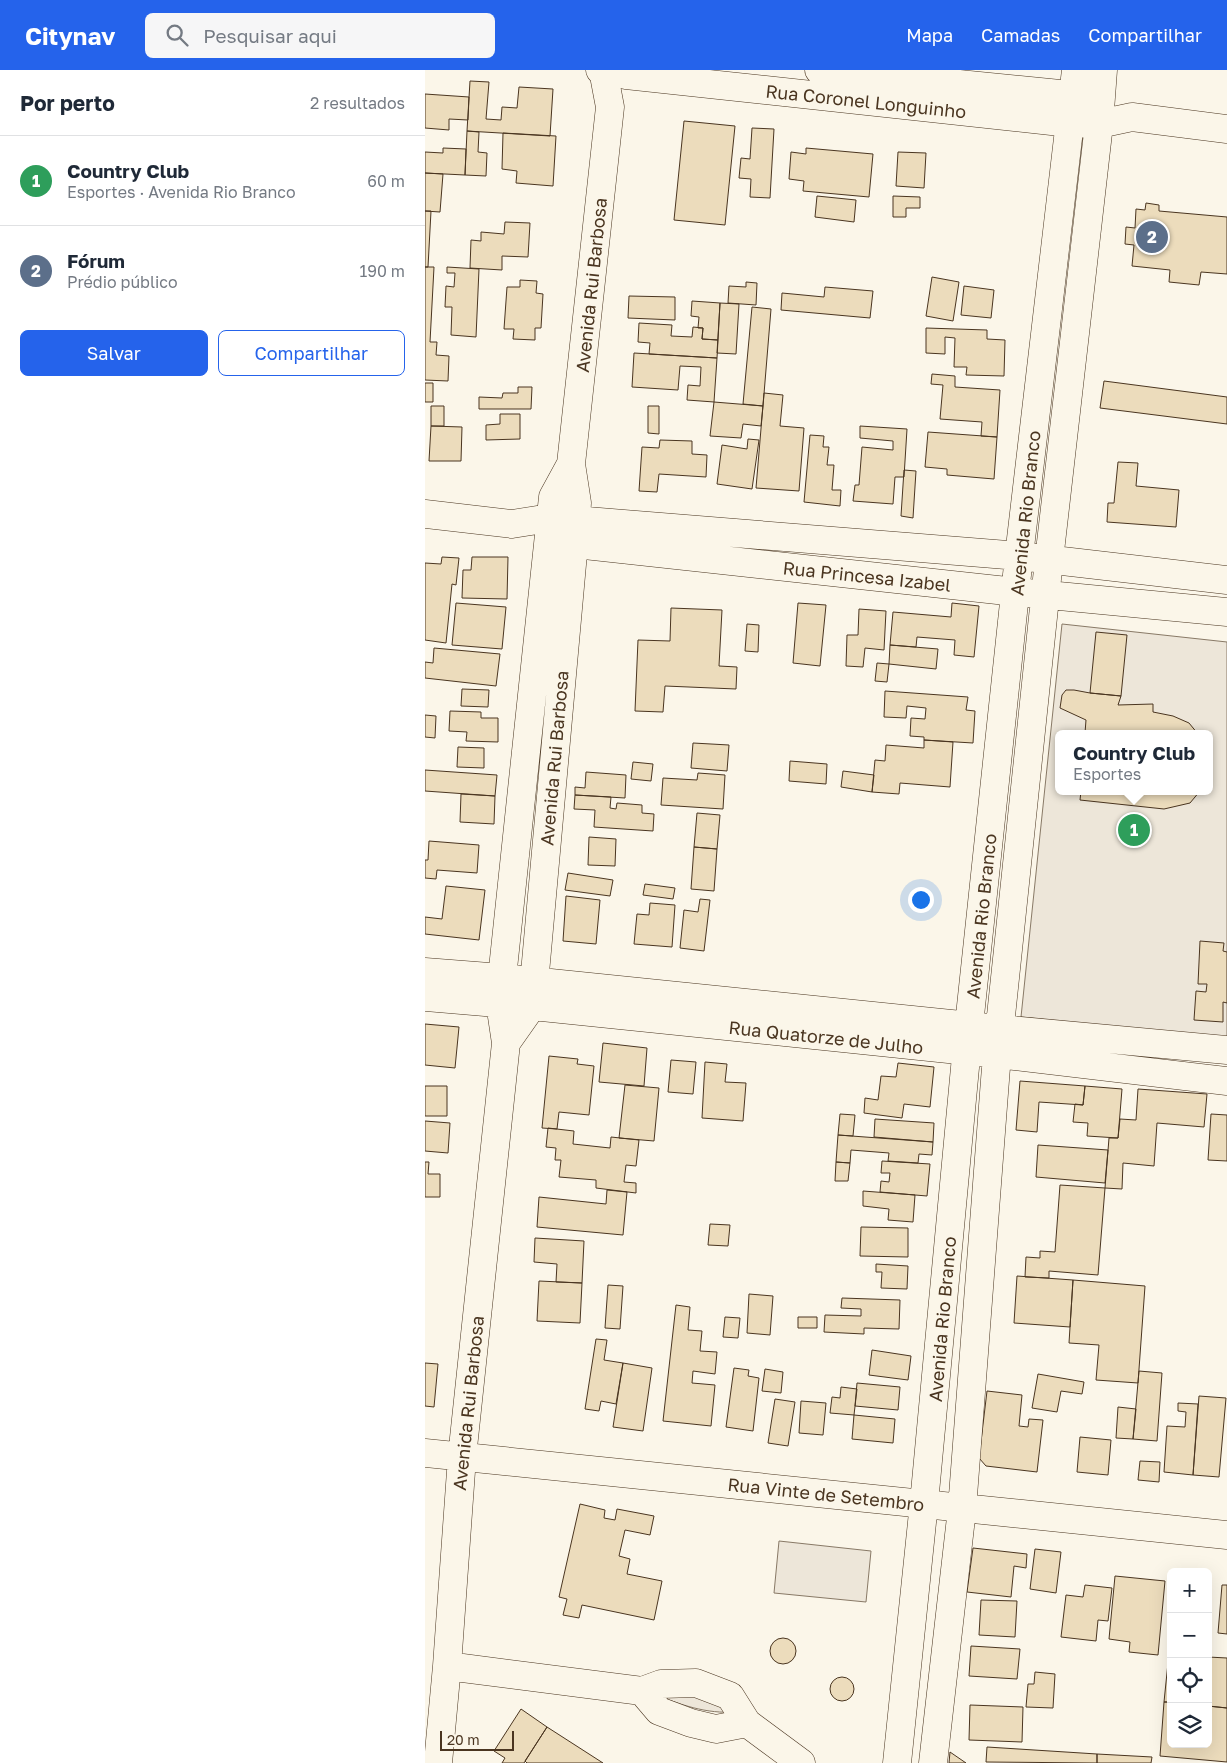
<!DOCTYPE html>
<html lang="pt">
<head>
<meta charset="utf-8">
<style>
  :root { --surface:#fff; --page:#f6f6f7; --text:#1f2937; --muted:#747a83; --line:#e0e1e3; --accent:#2563eb }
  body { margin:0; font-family:"Golos Text",sans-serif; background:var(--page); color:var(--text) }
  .controls { position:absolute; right:15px; bottom:15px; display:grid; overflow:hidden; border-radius:8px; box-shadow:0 5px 20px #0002 }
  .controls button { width:45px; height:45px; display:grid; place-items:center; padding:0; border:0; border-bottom:1px solid var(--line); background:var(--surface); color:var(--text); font:25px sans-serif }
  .scale { position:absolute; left:15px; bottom:12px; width:74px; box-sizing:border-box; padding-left:5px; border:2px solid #4a3520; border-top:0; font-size:14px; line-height:18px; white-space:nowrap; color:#4a3520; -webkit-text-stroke:4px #fbf6e9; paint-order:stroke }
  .you { position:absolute; left:495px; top:829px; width:18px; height:18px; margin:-12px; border:4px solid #fff; border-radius:50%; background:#1a73e8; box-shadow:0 0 0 8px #1a73e833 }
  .badge { display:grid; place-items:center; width:32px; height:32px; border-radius:50%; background:var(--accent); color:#fff; font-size:16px; font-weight:700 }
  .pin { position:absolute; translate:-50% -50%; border:2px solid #fff; box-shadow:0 1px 5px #0006 }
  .popup { position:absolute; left:630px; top:660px; width:158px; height:65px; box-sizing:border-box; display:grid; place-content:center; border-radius:8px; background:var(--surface); filter:drop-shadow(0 1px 4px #0005); font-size:16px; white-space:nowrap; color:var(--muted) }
  .popup b { font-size:19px; color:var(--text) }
  .popup::after { content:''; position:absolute; left:50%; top:100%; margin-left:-10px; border:10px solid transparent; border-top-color:var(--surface) }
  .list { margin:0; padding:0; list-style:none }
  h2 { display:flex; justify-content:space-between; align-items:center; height:65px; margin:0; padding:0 20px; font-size:21px }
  h2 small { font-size:16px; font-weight:400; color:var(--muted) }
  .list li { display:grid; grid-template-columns:32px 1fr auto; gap:15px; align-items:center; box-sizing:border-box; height:90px; padding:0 20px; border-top:1px solid var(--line) }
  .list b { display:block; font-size:19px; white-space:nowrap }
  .list p { margin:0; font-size:16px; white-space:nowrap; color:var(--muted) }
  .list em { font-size:16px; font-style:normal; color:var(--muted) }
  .actions { display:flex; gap:10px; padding:15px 20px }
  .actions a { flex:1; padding:11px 0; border:1px solid var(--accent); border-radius:8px; text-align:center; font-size:18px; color:var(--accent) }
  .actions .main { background:var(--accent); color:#fff }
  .icon { flex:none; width:28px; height:28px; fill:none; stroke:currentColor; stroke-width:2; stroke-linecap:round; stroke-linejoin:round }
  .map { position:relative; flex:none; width:802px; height:1693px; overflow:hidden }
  header { display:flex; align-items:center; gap:30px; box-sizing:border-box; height:70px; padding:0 25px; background:var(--accent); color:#fff }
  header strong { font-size:24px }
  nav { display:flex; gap:28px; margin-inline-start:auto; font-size:18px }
  .search { width:350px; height:45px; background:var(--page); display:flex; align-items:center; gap:12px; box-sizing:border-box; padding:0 18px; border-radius:8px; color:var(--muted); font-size:19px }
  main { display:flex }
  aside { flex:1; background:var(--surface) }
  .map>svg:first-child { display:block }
  .green { fill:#ede6d9; stroke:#887966; fill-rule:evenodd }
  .building { fill:#ecdcbc; stroke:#4a3520 }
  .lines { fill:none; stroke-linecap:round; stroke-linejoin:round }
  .minor-casing { stroke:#4a3520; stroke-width:29 }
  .minor { stroke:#fbf6e9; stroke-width:28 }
  .labels { text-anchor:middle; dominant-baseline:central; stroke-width:4; stroke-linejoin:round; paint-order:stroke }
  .street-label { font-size:18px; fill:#4a3520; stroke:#fbf6e9 }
</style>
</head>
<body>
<header>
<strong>Citynav</strong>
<div class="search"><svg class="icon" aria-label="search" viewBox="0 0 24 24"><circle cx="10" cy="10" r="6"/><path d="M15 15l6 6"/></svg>Pesquisar aqui</div>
<nav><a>Mapa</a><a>Camadas</a><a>Compartilhar</a></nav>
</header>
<main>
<aside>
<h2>Por perto<small>2 resultados</small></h2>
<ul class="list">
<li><span class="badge" style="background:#2e9e5b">1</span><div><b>Country Club</b><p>Esportes · Avenida Rio Branco</p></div><em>60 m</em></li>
<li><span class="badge" style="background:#5c6f8a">2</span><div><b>Fórum</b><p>Prédio público</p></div><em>190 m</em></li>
</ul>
<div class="actions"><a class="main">Salvar</a><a>Compartilhar</a></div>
</aside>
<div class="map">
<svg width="802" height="1693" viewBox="0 0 802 1693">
  <rect width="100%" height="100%" fill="#fbf6e9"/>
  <path class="green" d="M637 554 802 572V969L596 947ZM634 664H784V721H634Z
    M354 1471 446 1481 441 1532 349 1523Z
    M243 1617 311 1642C281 1644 256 1635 229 1624Z"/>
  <path class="building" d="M45 11 64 12 61 49 76 50 77 37 92 38 94 17 128 19 125 66 42 61Z
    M0 24 44 27 43 50 24 49V60L0 58Z
    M259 51 310 56 300 155 249 150Z
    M327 58 349 59 345 128 325 127 326 109 314 108 316 88 325 89Z
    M42 61 54 62 53 82 62 83 61 106 40 105Z
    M78 63 131 66 128 116 91 113 92 101 77 99Z
    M18 78 41 79 40 105 0 103V82L18 83Z
    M381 78 448 84 444 127 378 121 379 111 364 109 366 82 381 84Z
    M473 82 501 83 499 118 471 116Z
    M0 103 18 104 15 142 0 141Z
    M392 126 431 130 429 152 390 147Z
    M468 126 495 127V138H481V147H468Z
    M721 133 734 135V141L802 147V204L776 202 774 215 744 212 745 200 707 196 709 175 700 174 701 157 710 158 711 139 720 140Z
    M0 141H6L3 197H0Z
    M80 152 105 153 103 187 77 186V200L45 198 46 170 56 171V162L79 164Z
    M0 197H9L5 272H12L11 285 24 286 23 311 0 310Z
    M22 197 54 199 51 267 26 265 27 237H20L21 216 29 217 30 203H22Z
    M507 207 534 212 528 251 501 246Z
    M95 210 112 211 111 223 118 224 116 258H110V270L88 269 89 259H79L82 217H95Z
    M321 212 332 213 331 235 303 233 304 216 321 217Z
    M539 216 569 220 566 248 536 245Z
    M400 217 448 221 445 248 356 240 357 223 399 227Z
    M204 226 250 227V250L203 248Z
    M267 231 295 233 293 270 277 269 278 258H273L274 247 266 246Z
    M295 233 314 234 311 284 292 283Z
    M327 237 346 239 338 336 318 334Z
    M214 253 247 255 246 266 267 267 268 257 278 258 277 269 293 270 292 288 224 284 225 273 213 272Z
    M501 258 562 260V269L580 270 579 306 541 305 542 297H529L530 268 520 267V284L501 283Z
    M209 283 292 288 289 332 262 330 263 315 275 316 276 297 255 296 253 320 207 317Z
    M507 304 530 306V317L575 320 572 367 556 366 557 352 515 349 518 315 506 314Z
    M679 311 802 327V354L675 338Z
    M0 313H8V332H0Z
    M93 317H107L106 339H54V327L77 328 78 323H93Z
    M339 323 358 325 355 356 379 358 374 421 331 418Z
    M289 332 338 336 336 356 318 354 316 368 285 366Z
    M6 336H19V356H6Z
    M223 336H234V364L223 363Z
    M75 344H95V369L61 370V355L75 354Z
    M6 356 37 357 36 391H4Z
    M435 356 482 359 479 407H470L468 434 428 431 430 415H434L437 377 468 380V371L435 368Z
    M503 362 572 367 569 409 522 405V399L500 397Z
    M385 365 399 366 398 377H404L402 395H409L407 420H416L415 436 379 432Z
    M323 369 334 370 327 419 292 414 297 375 322 379Z
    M235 370 267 371V384L282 385 281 407 234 404 232 422 214 421 217 377 234 378Z
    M693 392 713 393 711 416 754 420 751 457 682 452 683 433H689Z
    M479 400 491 401 488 448 476 446Z
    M17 487 34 488 31 515 27 514 21 573 0 570V493L16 494Z
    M47 487H83L82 529 37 528 38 500H46Z
    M31 533 81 537 77 579 27 575Z
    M373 533 401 535 395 596 368 593Z
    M527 533 554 536 549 587 529 585 530 570 492 567 491 577 465 575 468 542 526 547Z
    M246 538 297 540 294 596 312 597 311 619 240 616 238 642 210 641 213 570 245 571Z
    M434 539 461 541 459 580 440 578 438 597 421 596 422 565H433Z
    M322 554 334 555 333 582 320 581Z
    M671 562 702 565 696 626 665 623Z
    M465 575 513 579 511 599 464 594Z
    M9 578 75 584 71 616 0 608V592L8 593Z
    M452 593 464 594 462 612 450 611Z
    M37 619 64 620 63 637 36 636Z
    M641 620H649L665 623 696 626 693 635 728 634V642L748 646 764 653 773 664H651L660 663 661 650 635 638 637 625Z
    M460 621 543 627 541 640 550 641 548 673 499 670V667L485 666 486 648 500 649 501 638 482 636 481 648 459 647Z
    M25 641 56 642V648H73V672L41 671 42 662 24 661Z
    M0 645 11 646 10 668 0 667Z
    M499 670 528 672 525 717 475 713 474 724 447 722 450 690 460 691 461 675 499 678Z
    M268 673 304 675 302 701 266 698Z
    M33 677 59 678V698L32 697Z
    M784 677 787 680V698L784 705Z
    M365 691 402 694 401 714 364 711Z
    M208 692 228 694 226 711 206 709Z
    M0 700 72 705 70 726 0 721Z
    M418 701 449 705 447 722 416 717Z
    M161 702 201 705 200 728 150 725V717L160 718Z
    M273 703 300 705 298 739 236 735 238 708 272 710Z
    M656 721H775L765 733 739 739 655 730Z
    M36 724 70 726 69 754 35 752Z
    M150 725 186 727 185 738 191 739 192 733 217 735V743L229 744 228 761 169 757 170 740 149 739Z
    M272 743 295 745 292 779 269 777Z
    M164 767 191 769 190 796 163 795Z
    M4 771 54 775 52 803 12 800 11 809 0 808V790H3Z
    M269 777 292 779 289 821 266 819Z
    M143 803 188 810 185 826 140 820Z
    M220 814 250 818 248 829 218 825Z
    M21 816 60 820 54 870 0 864V847L17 849Z
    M141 826 175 830 171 874 138 871Z
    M275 829 285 830 279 881 255 878 259 840 273 842Z
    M225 833 250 835 247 877 209 874 212 844 224 845Z
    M775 871 799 873 798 881 802 882V933L798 932V952L769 950 771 921 781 922 782 914H773Z
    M0 954 34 957 30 998 0 995Z
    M178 973 222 978 219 1016 174 1012Z
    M124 986 153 989 152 994 169 996 164 1045 134 1042 132 1059 117 1058Z
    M246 990 271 992 268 1024 243 1022Z
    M280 992 302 994 300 1012 321 1013 318 1051 277 1048Z
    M473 993 509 997 505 1037 479 1034 477 1048 439 1043 440 1028 453 1030 456 1006 471 1007Z
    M595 1011 660 1016 658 1035 614 1032 612 1062 591 1060Z
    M200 1015 234 1018 229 1071 194 1068Z
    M0 1016H22V1046H0Z
    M660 1016 697 1019 693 1068 662 1066 663 1053 648 1052 650 1034 658 1035Z
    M713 1019 782 1024 779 1057 732 1053 729 1096 698 1093 697 1119 680 1118 684 1068H693L695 1049 711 1050Z
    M415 1044 430 1045 428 1066 413 1065Z
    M786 1044 802 1045V1091L783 1090Z
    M450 1049 509 1053 508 1072 449 1067Z
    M0 1051 25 1053 23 1083 0 1081Z
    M123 1058 149 1061 148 1074 185 1078 186 1067 214 1070 211 1096 201 1095 199 1112 211 1113V1123L171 1118V1110L134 1107 136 1090H130L131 1078 121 1077Z
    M413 1065 508 1072 507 1085 494 1084 493 1093 463 1091 464 1083 426 1080 425 1093 411 1092Z
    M613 1075 683 1080 680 1113 611 1107Z
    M457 1091 505 1094 502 1126 455 1122 456 1111 464 1112 465 1103H456Z
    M0 1092H4L3 1104H15V1127H0Z
    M411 1092 425 1093 423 1111H410Z
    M635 1115 680 1118 673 1205 624 1201V1208L600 1207 601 1187 615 1188V1181L630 1182Z
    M182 1120 202 1122 198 1165 112 1157 114 1127 181 1134Z
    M438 1121 490 1125 488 1152 463 1150 464 1139 438 1136Z
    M285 1154 305 1155 303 1176 283 1175Z
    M436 1157 483 1158V1187L435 1186Z
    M110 1168 159 1171 157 1213 131 1212 132 1194 109 1192Z
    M451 1194 483 1196 482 1219 456 1218 457 1202H451Z
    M592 1206 648 1210 645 1257 589 1253Z
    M648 1210 720 1216 713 1313 671 1310 674 1275 644 1273Z
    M114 1211 157 1213 155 1253 112 1251Z
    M183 1215 198 1216 195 1259 180 1258Z
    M324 1224 348 1226 345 1265 322 1263Z
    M417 1228 475 1230 474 1259 439 1258V1264L399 1262 400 1245 436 1246V1239L416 1238Z
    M251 1235 265 1237 263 1260 277 1261 275 1281 292 1282 290 1304 268 1301 267 1313 290 1315 286 1356 238 1351Z
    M300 1247 315 1248 313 1268 298 1267Z
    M373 1247H392V1258H373Z
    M171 1269 182 1270 179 1290 198 1293 191 1334 176 1331 174 1341 160 1339Z
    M447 1280 486 1286 483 1310 444 1305Z
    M0 1293 13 1294 9 1337 0 1336Z
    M198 1293 227 1298 218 1361 188 1357Z
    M309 1298 324 1300 323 1306 334 1308 328 1361 301 1357Z
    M340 1299 358 1302 356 1323 337 1321Z
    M714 1301 737 1303 732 1371 708 1369Z
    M613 1304 659 1312 657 1324 636 1321 632 1342 607 1338Z
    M432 1313 475 1317 473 1340 430 1336Z
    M416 1317 432 1319 429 1345 405 1343 407 1327 415 1328Z
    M562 1321 597 1325 594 1356 603 1357 604 1349 618 1350 612 1402 561 1396 554 1388Z
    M774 1326 801 1328 794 1407 768 1405Z
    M350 1329 370 1332 363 1376 343 1373Z
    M376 1331 401 1333 398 1365 374 1363Z
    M753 1333 773 1334 768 1405 739 1402 742 1356 760 1357 761 1342 753 1341Z
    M693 1337 711 1339 708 1369 691 1368Z
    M429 1345 470 1349 468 1373 427 1369Z
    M655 1367 686 1370 683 1405 652 1402Z
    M715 1391 735 1392 734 1412 713 1410Z
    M155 1434 180 1440 179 1448 190 1450 192 1439 229 1446 225 1465 200 1460 194 1486 205 1489 202 1504 237 1511 229 1550 157 1535 154 1548 138 1545 142 1529 134 1527Z
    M548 1478 602 1484 601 1498 589 1496 586 1527 542 1522Z
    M610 1479 636 1482 631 1523 605 1519Z
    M690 1506 740 1511 733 1585 704 1582 705 1572 684 1569Z
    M660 1515 687 1518 683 1551 673 1550 671 1571 636 1567 641 1525 658 1527Z
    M797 1515H802V1564L793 1563Z
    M556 1530 592 1531 590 1567 554 1565Z
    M345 1581a13 13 0 1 1 26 0a13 13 0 1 1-26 0Z
    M546 1576 595 1579 592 1609 544 1606Z
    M744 1583H746V1632H739Z
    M783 1587 802 1588V1638L783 1636Z
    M610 1602 630 1604 628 1638 601 1637 603 1614H609Z
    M405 1619a12 12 0 1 1 24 0a12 12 0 1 1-24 0Z
    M739 1632H746V1674H783V1636L802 1638V1692L735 1686Z
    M545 1635 598 1637 597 1672 544 1670Z
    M96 1639 122 1657 99 1693H77L80 1688 69 1681Z
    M122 1657 178 1693H102L100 1691Z
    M562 1677 672 1684V1693L561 1692Z
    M525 1682 541 1693H524Z
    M672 1684 727 1687 726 1693H672Z"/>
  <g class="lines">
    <defs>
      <path id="minor" d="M175 0 201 5 645 53 674 54 707 47 802 59
        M394 0 665 27
        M0 444 87 454 125 448 594 486 802 510
        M132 472 591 522 802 542
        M0 902 77 908 575 959 802 980
        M0 927 107 936 572 984 802 1011
        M81 973 107 936 151 450 152 433 146 394 185 37 178 0
        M0 1383 802 1465
        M22 1596 217 1621 236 1614 271 1613 305 1626 322 1653 376 1693
        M217 1621 234 1641 266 1653 291 1659 322 1653
        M13 1693 22 1596 37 1387 81 973 75 933 77 908 128 427 146 394
        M472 1693 499 1433 544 955 594 486 651 0
        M508 1693 537 1439 572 984 624 490 674 54 678 0"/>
    </defs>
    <use href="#minor" class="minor-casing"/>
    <use href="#minor" class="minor"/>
  </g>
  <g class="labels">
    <g class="street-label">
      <text transform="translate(441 31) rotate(6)">Rua Coronel Longuinho</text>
      <text transform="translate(166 215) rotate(-84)">Avenida Rui Barbosa</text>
      <text transform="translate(600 443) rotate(-84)">Avenida Rio Branco</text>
      <text transform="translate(442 506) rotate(6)">Rua Princesa Izabel</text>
      <text transform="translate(129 688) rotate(-85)">Avenida Rui Barbosa</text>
      <text transform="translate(556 846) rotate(-84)">Avenida Rio Branco</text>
      <text transform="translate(401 967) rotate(6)">Rua Quatorze de Julho</text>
      <text transform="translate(517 1249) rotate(-85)">Avenida Rio Branco</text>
      <text transform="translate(43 1333) rotate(-84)">Avenida Rui Barbosa</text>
      <text transform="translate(401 1424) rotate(6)">Rua Vinte de Setembro</text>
    </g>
  </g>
</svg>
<div class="controls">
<button>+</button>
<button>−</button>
<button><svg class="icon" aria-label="locate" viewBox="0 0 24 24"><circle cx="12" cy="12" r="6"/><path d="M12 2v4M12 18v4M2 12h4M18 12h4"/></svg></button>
<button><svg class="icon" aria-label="layers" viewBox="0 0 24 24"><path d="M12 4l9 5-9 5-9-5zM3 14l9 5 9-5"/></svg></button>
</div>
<div class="scale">20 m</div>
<div class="you"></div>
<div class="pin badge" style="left:709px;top:760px;background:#2e9e5b">1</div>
<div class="popup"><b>Country Club</b>Esportes</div>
<div class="pin badge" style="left:727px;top:167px;background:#5c6f8a">2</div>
</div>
</main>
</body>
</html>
